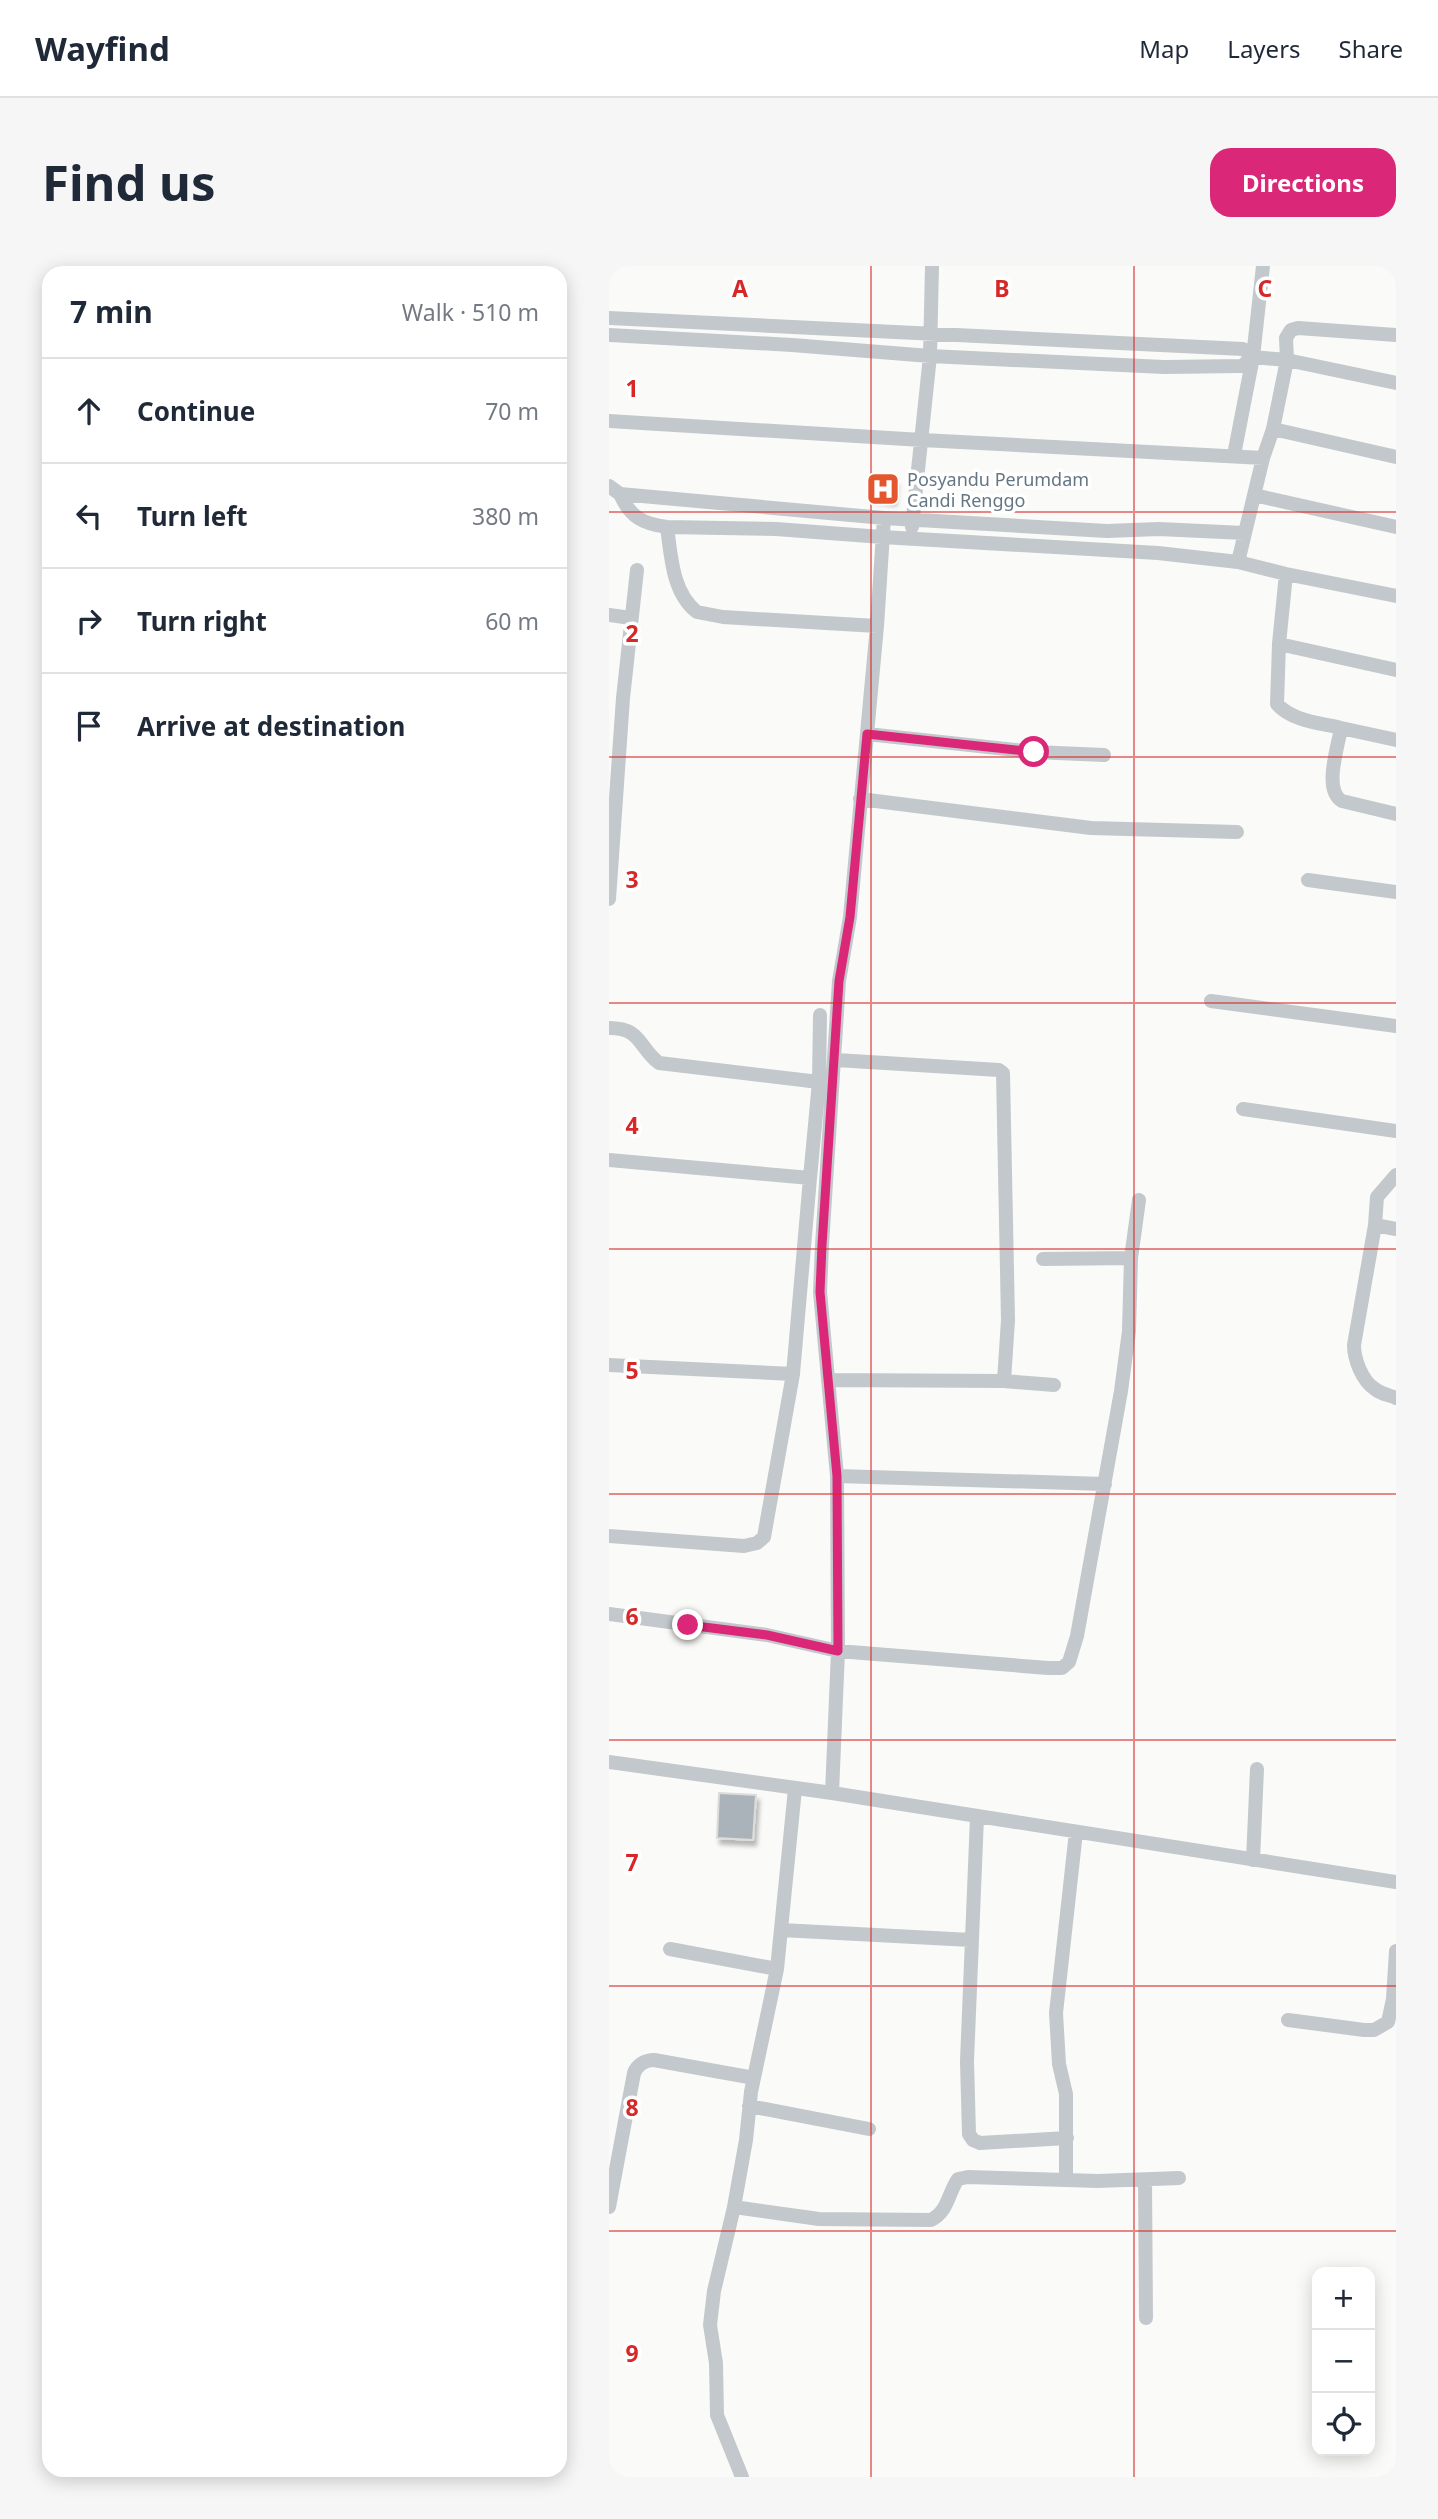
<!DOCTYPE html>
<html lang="en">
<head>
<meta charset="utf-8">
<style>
  :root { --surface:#fff; --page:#f6f6f7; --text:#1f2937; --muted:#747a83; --line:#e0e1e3; --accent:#db2777 }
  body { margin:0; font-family:"Noto Sans",sans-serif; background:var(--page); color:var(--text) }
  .controls { position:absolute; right:21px; bottom:21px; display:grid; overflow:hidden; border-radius:14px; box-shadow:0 4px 18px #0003 }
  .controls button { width:63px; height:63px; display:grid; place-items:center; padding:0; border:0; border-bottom:2px solid var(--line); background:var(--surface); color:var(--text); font:35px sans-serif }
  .stop { position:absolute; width:21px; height:21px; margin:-16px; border:5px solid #db2777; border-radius:50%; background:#fff }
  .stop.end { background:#db2777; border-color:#fff; box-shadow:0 2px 7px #0008 }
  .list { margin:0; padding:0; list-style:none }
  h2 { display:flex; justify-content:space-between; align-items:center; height:91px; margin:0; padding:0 28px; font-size:30px }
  h2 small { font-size:23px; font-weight:400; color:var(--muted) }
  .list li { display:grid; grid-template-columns:46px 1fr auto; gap:21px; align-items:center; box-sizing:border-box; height:105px; padding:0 28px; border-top:2px solid var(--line) }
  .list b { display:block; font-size:26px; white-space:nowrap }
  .list em { font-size:23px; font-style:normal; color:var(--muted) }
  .icon { flex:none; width:38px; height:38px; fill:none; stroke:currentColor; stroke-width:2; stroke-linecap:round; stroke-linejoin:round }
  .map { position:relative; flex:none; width:787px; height:2211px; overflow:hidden; border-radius:21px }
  header { display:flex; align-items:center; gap:42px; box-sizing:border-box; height:98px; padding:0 35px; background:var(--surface); border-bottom:2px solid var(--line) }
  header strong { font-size:33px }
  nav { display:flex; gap:38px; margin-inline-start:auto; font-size:24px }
  .intro { display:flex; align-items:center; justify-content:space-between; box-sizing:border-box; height:168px; padding:0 42px }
  h1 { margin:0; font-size:49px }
  .button { padding:18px 32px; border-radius:21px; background:var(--accent); color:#fff; font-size:24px; font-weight:700 }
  main { display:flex; gap:42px; padding:0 42px }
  aside { flex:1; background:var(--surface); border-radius:21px; box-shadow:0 4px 18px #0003 }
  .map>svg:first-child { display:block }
  .building { fill:#aab3b9; stroke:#dcdcda; stroke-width:2; filter:url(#shadow) }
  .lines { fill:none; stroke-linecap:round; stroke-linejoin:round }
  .minor { stroke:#c3c8cc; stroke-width:14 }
  .route { stroke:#db2777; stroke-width:9 }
  .grid { fill:none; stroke:#d62828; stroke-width:2; stroke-opacity:0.55 }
  .labels { text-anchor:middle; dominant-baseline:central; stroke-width:7; stroke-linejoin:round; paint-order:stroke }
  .poi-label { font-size:18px; fill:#657683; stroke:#fff; text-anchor:start }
  .grid-label { font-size:23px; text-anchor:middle; font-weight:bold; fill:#d62828; stroke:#fff; stroke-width:7; stroke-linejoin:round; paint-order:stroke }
</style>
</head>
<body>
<header>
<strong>Wayfind</strong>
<nav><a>Map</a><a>Layers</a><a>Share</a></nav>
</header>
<div class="intro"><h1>Find us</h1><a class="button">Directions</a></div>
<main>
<aside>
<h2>7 min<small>Walk · 510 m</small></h2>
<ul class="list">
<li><svg class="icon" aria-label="ahead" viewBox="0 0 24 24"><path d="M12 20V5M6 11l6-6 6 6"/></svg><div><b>Continue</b></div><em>70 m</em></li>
<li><svg class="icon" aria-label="left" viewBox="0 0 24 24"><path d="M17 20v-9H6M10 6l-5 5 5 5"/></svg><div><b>Turn left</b></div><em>380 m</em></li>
<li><svg class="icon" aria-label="right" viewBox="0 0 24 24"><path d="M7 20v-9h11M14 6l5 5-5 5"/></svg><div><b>Turn right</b></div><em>60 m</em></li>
<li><svg class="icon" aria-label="arrive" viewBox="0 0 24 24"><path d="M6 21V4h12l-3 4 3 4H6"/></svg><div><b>Arrive at destination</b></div></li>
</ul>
</aside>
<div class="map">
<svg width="787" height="2211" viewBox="0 0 787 2211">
  <defs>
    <filter id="shadow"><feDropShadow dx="3" dy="5.5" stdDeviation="2" flood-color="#0004"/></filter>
  </defs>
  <rect width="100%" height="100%" fill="#fafaf8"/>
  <path class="building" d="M263 211 286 214 284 234 261 231Z
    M110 1527 147 1529 144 1574 108 1572Z"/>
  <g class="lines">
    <path class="minor" d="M0 52 634 83 644 91 678 94 677 72 682 64 689 62 787 69
      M0 69 183 79 321 90 555 101 633 100 644 91
      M0 155 313 174 654 192
      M664 163 787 191
      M625 189 644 91 654 0
      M0 220 11 228 275 252 498 265 550 263 635 267
      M11 228C21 251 34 258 58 261L167 263 273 271 549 287 629 296 677 308 787 330
      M645 229 787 261
      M275 252 268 360 241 651 230 715 213 979 211 1026 228 1210 229 1385 439 1402H453L460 1396 468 1370 512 1125 520 1065 522 992 530 934
      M58 261C62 289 63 327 88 346L114 351 268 360
      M303 261 321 90 323 0
      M629 296 654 192 664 163 678 94 787 117
      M677 308 670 378 668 438C683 455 711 457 732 462
      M0 349 22 352
      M670 378 787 404
      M258 468 425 486 495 489
      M787 474 732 462C729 481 714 524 733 535L787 548
      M251 533 482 562 628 566
      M699 614 787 626
      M0 633 14 432 28 304
      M602 735 787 760
      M0 762C33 762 29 781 50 797L210 816
      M227 794 390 804 394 807 399 1054 395 1115
      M634 843 787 865
      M0 894 201 912 184 1108 155 1271 148 1277 135 1280 0 1270
      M787 909 768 931 766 959 745 1079C745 1093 753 1115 766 1123 772 1128 780 1129 787 1132
      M201 912 210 816 211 749
      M766 959 787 963
      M434 993 522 992
      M0 1099 184 1108
      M219 1114 395 1115 445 1119
      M228 1210 496 1218
      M0 1348 158 1369 229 1385 223 1527
      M0 1496 223 1527 787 1616
      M186 1523 168 1703 142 1826 137 1874 125 1941 210 1953 322 1954C339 1946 339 1927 349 1913L359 1911 457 1914
      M368 1551 358 1795 360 1868 364 1874 371 1877 458 1872
      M467 1566 447 1747 450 1798 457 1828V1914L489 1915 570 1912
      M644 1594 648 1503
      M172 1664 362 1674
      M61 1683 168 1703
      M787 1685 784 1733 787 1734
      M679 1754 755 1764H765L779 1756 784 1733
      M140 1840 260 1863
      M536 1914 537 2052
      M0 1941 25 1807C28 1799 36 1794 45 1794L145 1812
      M125 1941 105 2025 101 2059 107 2097 108 2149 133 2211"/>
  </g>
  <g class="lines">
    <path class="route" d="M79 1359 158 1369 229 1385 228 1210 211 1026 213 979 230 715 241 651 258 468 425 486"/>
  </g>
  <path class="grid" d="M262 0V2211M525 0V2211M0 246H787M0 491H787M0 737H787M0 983H787M0 1228H787M0 1474H787M0 1720H787M0 1965H787"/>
  <defs>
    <symbol id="hospital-square" viewBox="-11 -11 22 22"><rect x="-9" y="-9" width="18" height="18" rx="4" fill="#e4572e" stroke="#fff"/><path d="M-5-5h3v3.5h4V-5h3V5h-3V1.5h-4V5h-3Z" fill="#fff"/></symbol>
  </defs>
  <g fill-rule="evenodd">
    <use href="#hospital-square" x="255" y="204" width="38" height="38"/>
  </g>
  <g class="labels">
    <g class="poi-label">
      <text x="298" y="213">Posyandu Perumdam<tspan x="298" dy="21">Candi Renggo</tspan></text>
    </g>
  </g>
  <g class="grid-label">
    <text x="131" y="31">A</text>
    <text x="393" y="31">B</text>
    <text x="656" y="31">C</text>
    <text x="23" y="131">1</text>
    <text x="23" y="376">2</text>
    <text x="23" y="622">3</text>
    <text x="23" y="868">4</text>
    <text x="23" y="1113">5</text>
    <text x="23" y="1359">6</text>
    <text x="23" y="1605">7</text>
    <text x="23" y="1850">8</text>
    <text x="23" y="2096">9</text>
  </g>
</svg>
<div class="controls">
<button>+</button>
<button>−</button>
<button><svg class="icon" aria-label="locate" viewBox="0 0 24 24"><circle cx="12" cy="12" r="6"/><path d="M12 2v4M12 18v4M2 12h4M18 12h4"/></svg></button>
</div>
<div class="stop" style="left:425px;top:486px"></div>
<div class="stop end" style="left:79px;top:1359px"></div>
</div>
</main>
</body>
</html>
